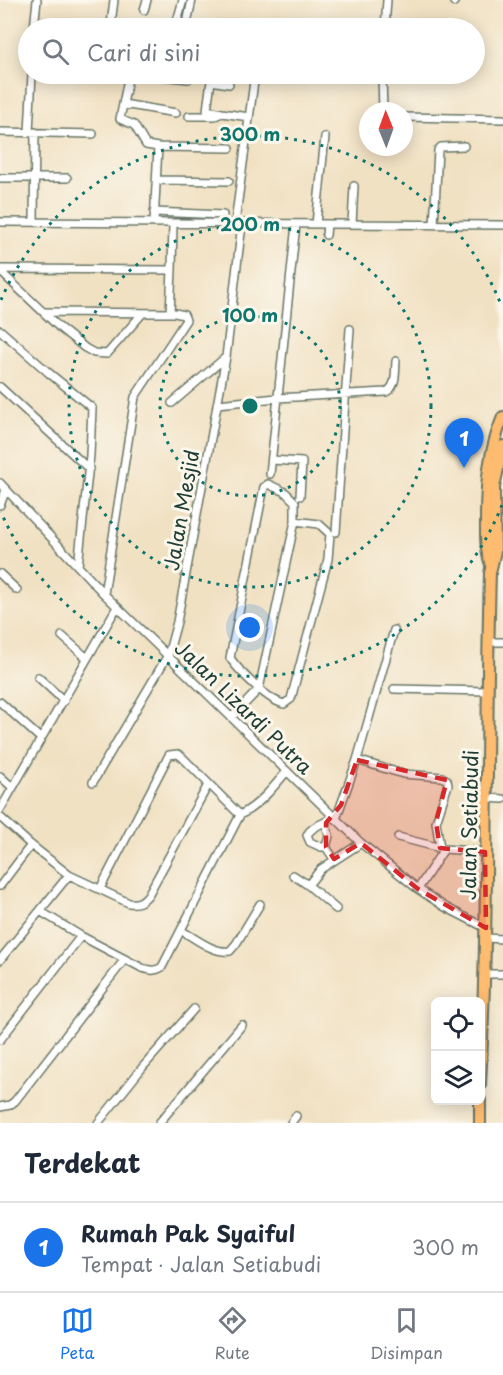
<!DOCTYPE html>
<html lang="id">
<head>
<meta charset="utf-8">
<style>
  :root { --surface:#fff; --page:#f6f6f7; --text:#1f2937; --muted:#747a83; --line:#e0e1e3; --accent:#1a73e8 }
  body { margin:0; font-family:"Playpen Sans",sans-serif; background:var(--page); color:var(--text) }
  .controls { position:absolute; right:18px; bottom:18px; display:grid; overflow:hidden; border-radius:9px; box-shadow:0 3px 15px #0003 }
  .controls button { width:54px; height:54px; display:grid; place-items:center; padding:0; border:0; border-bottom:2px solid var(--line); background:var(--surface); color:var(--text); font:30px sans-serif }
  .compass { position:absolute; left:359px; top:102px; width:54px; height:54px; border-radius:50%; background:var(--surface); box-shadow:0 3px 15px #0003; rotate:359deg }
  .you { position:absolute; left:250px; top:628px; width:21px; height:21px; margin:-15px; border:4px solid #fff; border-radius:50%; background:#1a73e8; box-shadow:0 0 0 9px #1a73e833 }
  .badge { display:grid; place-items:center; width:39px; height:39px; border-radius:50%; background:var(--accent); color:#fff; font-size:20px; font-weight:700 }
  .pin { position:absolute; translate:-50% -50px; filter:drop-shadow(0 2px 3px #0008) }
  .pin::after { content:''; position:absolute; top:32px; width:21px; height:18px; background:inherit; clip-path:polygon(0 0,100% 0,50% 100%) }
  .list { margin:0; padding:0; list-style:none }
  h2 { display:flex; justify-content:space-between; align-items:center; height:78px; margin:0; padding:0 24px; font-size:26px }
  h2 small { font-size:20px; font-weight:400; color:var(--muted) }
  .list li { display:grid; grid-template-columns:39px 1fr auto; gap:18px; align-items:center; box-sizing:border-box; height:90px; padding:0 24px; border-top:2px solid var(--line) }
  .list b { display:block; font-size:22px; white-space:nowrap }
  .list p { margin:0; font-size:20px; white-space:nowrap; color:var(--muted) }
  .list em { font-size:20px; font-style:normal; color:var(--muted) }
  .icon { flex:none; width:33px; height:33px; fill:none; stroke:currentColor; stroke-width:2; stroke-linecap:round; stroke-linejoin:round }
  .map { position:relative; flex:none; width:503px; height:1123px; overflow:hidden }
  .search { position:absolute; background:var(--surface); box-shadow:0 3px 15px #0003; left:18px; right:18px; top:18px; height:66px; display:flex; align-items:center; gap:15px; box-sizing:border-box; padding:0 21px; border-radius:33px; color:var(--muted); font-size:22px }
  .sheet { height:168px; background:var(--surface) }
  nav { display:flex; justify-content:space-around; align-items:center; box-sizing:border-box; height:84px; border-top:2px solid var(--line); background:var(--surface); font-size:16px; color:var(--muted) }
  nav a { display:grid; justify-items:center; gap:3px }
  nav .on { color:var(--accent) }
  .map>svg:first-child { display:block }
  .lines { fill:none; stroke-linecap:round; stroke-linejoin:round }
  .minor-casing { stroke:#687666; stroke-width:10 }
  .primary-casing { stroke:#687666; stroke-width:14 }
  .minor { stroke:#fff; stroke-width:7 }
  .primary { stroke:#febc70; stroke-width:10 }
  .marked { fill:#d62828; fill-opacity:0.2; stroke:#d62828; stroke-width:4.5; stroke-dasharray:12 8; stroke-linejoin:round }
  .ring { fill:none; stroke:#0f766e; stroke-width:3; stroke-dasharray:3 6 }
  .labels { text-anchor:middle; dominant-baseline:central; stroke-width:6; stroke-linejoin:round; paint-order:stroke }
  .street-label { font-size:20px; fill:#1f3d34; stroke:#fbf7ec }
  .centre { fill:#0f766e; stroke:#fbf7ec; stroke-width:3 }
  .ring-label { font-size:18px; text-anchor:middle; font-weight:bold; fill:#0f766e; stroke:#fbf7ec; stroke-width:6; stroke-linejoin:round; paint-order:stroke }
</style>
</head>
<body>
<div class="map">
<svg width="503" height="1123" viewBox="0 0 503 1123">
  <rect width="100%" height="100%" fill="#fbf7ec"/>
  <filter id="ink" filterUnits="userSpaceOnUse"><feTurbulence type="fractalNoise" baseFrequency=".0167" numOctaves="2"/><feDisplacementMap in="SourceGraphic" scale="12" xChannelSelector="R" yChannelSelector="G"/><feConvolveMatrix kernelMatrix="1 2 1 2 8 2 1 2 1" color-interpolation-filters="sRGB"/></filter>
  <filter id="wash" filterUnits="userSpaceOnUse"><feTurbulence type="fractalNoise" baseFrequency=".008" numOctaves="4" result="noise"/><feDisplacementMap in="SourceGraphic" scale="24" xChannelSelector="R" yChannelSelector="G"/><feGaussianBlur stdDeviation="1.35" result="paint"/><feColorMatrix in="noise" values="0 0 0 0 0 0 0 0 0 0 0 0 0 0 0 0 0 1.4 0 .05"/><feComposite in="paint" operator="in"/></filter>
  <g filter="url(#wash)">
    <rect width="100%" height="100%" fill="#f1e1c3"/>
  </g>
  <g filter="url(#ink)">
    <g class="lines">
      <defs>
        <path id="minor" d="M454 2 455 0
          M144 10 147 0
          M35 22 103 28
          M34 28 37 0
          M107 28 111 24 114 0
          M175 28 183 0
          M186 28 192 0
          M385 28 387 0
          M129 74 120 119 134 125 146 145 158 147 230 148
          M143 74 188 79
          M382 74 383 111
          M123 104 176 113
          M222 113 207 110 211 81 229 84
          M189 116H215L222 113 249 117
          M404 117 503 119
          M0 132 93 134
          M29 132 32 74
          M0 178H67
          M157 180 229 181
          M154 212 223 215
          M0 222 503 225
          M34 222 35 132
          M154 223 158 147
          M235 223 255 74
          M316 224 325 137
          M352 224 354 186
          M434 225 438 150 441 147 464 146
          M326 235 327 224
          M0 269 172 270 173 223
          M0 271 60 328 85 348 94 353 107 354 142 314
          M45 312 175 313 184 315 186 320 135 397 104 594
          M170 313 172 270
          M0 330 49 373 92 408 90 455 78 566
          M0 387 89 469
          M172 403 226 357
          M217 404 277 398 386 392C397 387 395 372 396 361
          M272 460 302 462 300 496
          M270 474 296 224
          M0 483 104 594 361 843 418 889 445 907 486 928
          M0 505 6 490
          M336 532 350 329
          M0 574 17 590
          M394 630 357 760 403 774 442 777 447 780 448 785 436 822 440 848
          M62 636 87 658
          M489 642H503
          M38 677 64 701
          M394 689 488 691
          M0 702 40 738
          M232 717 259 689 295 521V502L285 492 268 484 264 487 230 658C240 672 267 700 284 704L291 699 328 559 330 534 319 524 295 521
          M0 776 12 787
          M93 782 168 655 177 622 226 357 242 224
          M487 798 503 799
          M0 810 117 607
          M0 817 31 845 69 875 129 903C138 904 142 902 148 895L208 785
          M336 819 357 760
          M326 823 329 836 326 847 334 859
          M398 837 444 849 485 852
          M326 847H321L310 842 307 835C313 824 325 825 333 816
          M293 875 308 885 321 869 361 843
          M308 885 336 909
          M0 886 31 845
          M100 889 169 755 178 754 182 757 240 815
          M418 889 444 849
          M40 911 81 936 142 968C149 970 155 972 162 967L240 815C259 805 273 788 287 771
          M182 931C195 938 214 954 230 951L236 944 260 904
          M486 938 503 939
          M0 960 69 875
          M486 974H503
          M0 1040 81 936
          M0 1107 10 1105 15 1101 125 959
          M98 1123 142 1068 194 1009
          M159 1123 242 1025
          M291 1123 296 1116"/>
        <path id="primary" d="M491 565C485 549 486 535 486 518 486 482 489 451 503 417
          M480 1085C489 915 485 744 490 573L495 551 494 487 503 446
          M480 1123V1100"/>
      </defs>
      <use href="#minor" class="minor-casing"/>
      <use href="#primary" class="primary-casing"/>
      <use href="#minor" class="minor"/>
      <use href="#primary" class="primary"/>
    </g>
  </g>
  <path class="marked" d="M357 760 447 780 436 822 440 848 485 852 486 928 418 889 361 843 334 859 326 847V823L341 805Z"/>
  <g class="ring">
    <circle cx="250" cy="406" r="90"/>
    <circle cx="250" cy="406" r="181"/>
    <path d="M502 505A271 271 0 0 1 1 512M1 300A271 271 0 0 1 502 307"/>
  </g>
  <g class="labels">
    <g class="street-label">
      <text transform="translate(181 510) rotate(-80)">Jalan Mesjid</text>
      <text transform="translate(244 707) rotate(44)">Jalan Lizardi Putra</text>
      <text transform="translate(469 825) rotate(-89)">Jalan Setiabudi</text>
    </g>
  </g>
  <circle cx="250" cy="406" r="9" class="centre"/>
  <g class="ring-label">
    <text x="250" y="141">300 m</text>
    <text x="250" y="231">200 m</text>
    <text x="250" y="322">100 m</text>
  </g>
</svg>
<div class="controls">
<button><svg class="icon" aria-label="locate" viewBox="0 0 24 24"><circle cx="12" cy="12" r="6"/><path d="M12 2v4M12 18v4M2 12h4M18 12h4"/></svg></button>
<button><svg class="icon" aria-label="layers" viewBox="0 0 24 24"><path d="M12 4l9 5-9 5-9-5zM3 14l9 5 9-5"/></svg></button>
</div>
<svg class="compass" viewBox="-18 -18 36 36"><path d="M0-13l5 13h-10z" fill="#e53935"/><path d="M0 13l5-13h-10z" fill="#747a83"/></svg>
<div class="you"></div>
<div class="pin badge" style="left:464px;top:468px">1</div>
<div class="search"><svg class="icon" aria-label="search" viewBox="0 0 24 24"><circle cx="10" cy="10" r="6"/><path d="M15 15l6 6"/></svg>Cari di sini</div>
</div>
<section class="sheet">
<h2>Terdekat<small></small></h2>
<ul class="list">
<li><span class="badge">1</span><div><b>Rumah Pak Syaiful</b><p>Tempat · Jalan Setiabudi</p></div><em>300 m</em></li>
</ul>
</section>
<nav>
<a class="on"><svg class="icon" aria-label="map" viewBox="0 0 24 24"><path d="M3 6l6-2 6 2 6-2v14l-6 2-6-2-6 2zM9 4v14M15 6v14"/></svg>Peta</a>
<a><svg class="icon" aria-label="directions" viewBox="0 0 24 24"><path d="M12 3l9 9-9 9-9-9zM9 14v-3h6M13 9l2 2-2 2"/></svg>Rute</a>
<a><svg class="icon" aria-label="saved" viewBox="0 0 24 24"><path d="M7 4h10v16l-5-4-5 4z"/></svg>Disimpan</a>
</nav>
</body>
</html>
